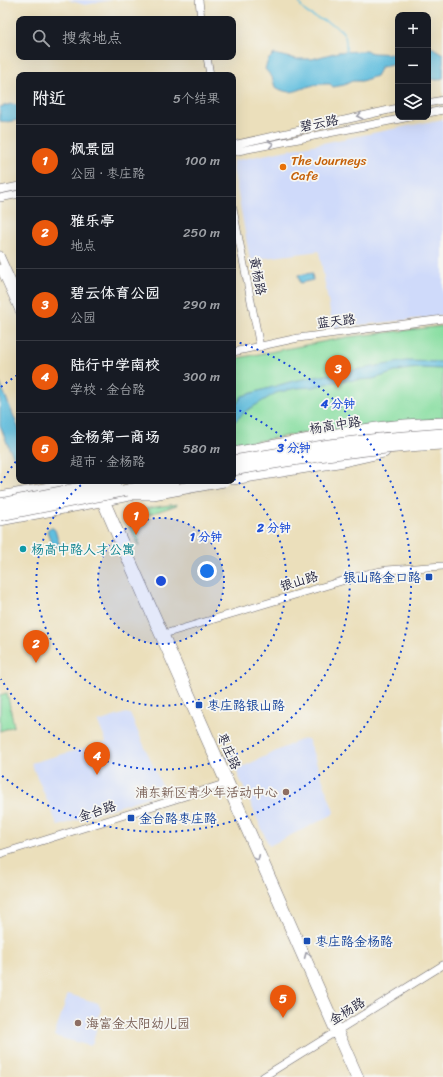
<!DOCTYPE html>
<html lang="zh">
<head>
<meta charset="utf-8">
<style>
  :root { --surface:#171b24; --page:#242831; --text:#f1f3f6; --muted:#9ea1a6; --line:#363941; --accent:#ea580c }
  body { margin:0; font-family:Sriracha,"LXGW WenKai TC",sans-serif; background:var(--page); color:var(--text) }
  .controls { position:absolute; right:12px; top:12px; display:grid; overflow:hidden; border-radius:8px; box-shadow:0 4px 16px #0002 }
  .controls button { width:36px; height:36px; display:grid; place-items:center; padding:0; border:0; border-bottom:1px solid var(--line); background:var(--surface); color:var(--text); font:20px sans-serif }
  .you { position:absolute; left:207px; top:571px; width:14px; height:14px; margin:-10px; border:3px solid #fff; border-radius:50%; background:#1a73e8; box-shadow:0 0 0 6px #1a73e833 }
  .badge { display:grid; place-items:center; width:26px; height:26px; border-radius:50%; background:var(--accent); color:#fff; font-size:13px; font-weight:700 }
  .pin { position:absolute; translate:-50% -33px; filter:drop-shadow(0 1px 2px #0008) }
  .pin::after { content:''; position:absolute; top:21px; width:14px; height:12px; background:inherit; clip-path:polygon(0 0,100% 0,50% 100%) }
  .list { margin:0; padding:0; list-style:none }
  h2 { display:flex; justify-content:space-between; align-items:center; height:52px; margin:0; padding:0 16px; font-size:17px }
  h2 small { font-size:13px; font-weight:400; color:var(--muted) }
  .list li { display:grid; grid-template-columns:26px 1fr auto; gap:12px; align-items:center; box-sizing:border-box; height:72px; padding:0 16px; border-top:1px solid var(--line) }
  .list b { display:block; font-size:15px; white-space:nowrap }
  .list p { margin:0; font-size:13px; white-space:nowrap; color:var(--muted) }
  .list em { font-size:13px; font-style:normal; color:var(--muted) }
  .icon { flex:none; width:22px; height:22px; fill:none; stroke:currentColor; stroke-width:2; stroke-linecap:round; stroke-linejoin:round }
  .map { position:relative; flex:none; width:443px; height:1077px; overflow:hidden }
  .search { position:absolute; background:var(--surface); box-shadow:0 4px 16px #0002; left:16px; top:16px; width:220px; height:44px; display:flex; align-items:center; gap:10px; box-sizing:border-box; padding:0 14px; border-radius:8px; color:var(--muted); font-size:15px }
  .panel { position:absolute; background:var(--surface); box-shadow:0 4px 16px #0002; left:16px; top:72px; width:220px; height:412px; border-radius:8px }
  .map>svg:first-child { display:block }
  .built { fill:#cfdafa }
  .green { fill:#88dea1; stroke:#55806e }
  .water { fill:#60bede; stroke:#41708c }
  .lines { fill:none; stroke-linecap:round; stroke-linejoin:round }
  .stream { stroke:#60bede; stroke-width:1.5 }
  .minor-casing { stroke:#686468; stroke-width:8 }
  .major-casing { stroke:#686468; stroke-width:10 }
  .highway-casing { stroke:#686468; stroke-width:12 }
  .minor { stroke:#fff; stroke-width:7 }
  .major { stroke:#fff; stroke-width:9 }
  .highway { stroke:#fff; stroke-width:11 }
  .highway-bridge-casing { stroke:#686468; stroke-width:12; stroke-linecap:butt }
  .highway-bridge { stroke:#fff; stroke-width:11 }
  .oneway { stroke:#9c9ca7 }
  .ring { fill:none; stroke:#1d4ed8; stroke-width:2; stroke-dasharray:2 4 }
  .food-dot { fill:#e8710a; stroke:#f6f6f2; stroke-width:1.5 }
  .culture-dot { fill:#0f9aa8; stroke:#f6f6f2; stroke-width:1.5 }
  .transit-dot { fill:#1a4fb4; stroke:#f6f6f2; stroke-width:1.5 }
  .education-dot { fill:#8d6e63; stroke:#f6f6f2; stroke-width:1.5 }
  .labels { text-anchor:middle; dominant-baseline:central; stroke-width:3.5; stroke-linejoin:round; paint-order:stroke }
  .street-label { font-size:13px; fill:#22223b; stroke:#f6f6f2 }
  .food-label { font-size:13px; fill:#c56008; stroke:#f6f6f2; text-anchor:start }
  .culture-label { font-size:13px; fill:#0d838f; stroke:#f6f6f2; text-anchor:start }
  .transit-label { font-size:13px; fill:#164399; stroke:#f6f6f2; text-anchor:start }
  .education-label { font-size:13px; fill:#785e54; stroke:#f6f6f2; text-anchor:end }
  .centre { fill:#1d4ed8; stroke:#f6f6f2; stroke-width:2 }
  .ring-label { font-size:12px; text-anchor:middle; font-weight:bold; fill:#1d4ed8; stroke:#f6f6f2; stroke-width:3.5; stroke-linejoin:round; paint-order:stroke }
</style>
</head>
<body>
<div class="map">
<svg width="443" height="1077" viewBox="0 0 443 1077">
  <rect width="100%" height="100%" fill="#f6f6f2"/>
  <filter id="ink" filterUnits="userSpaceOnUse"><feTurbulence type="fractalNoise" baseFrequency=".025" numOctaves="2"/><feDisplacementMap in="SourceGraphic" scale="8" xChannelSelector="R" yChannelSelector="G"/><feConvolveMatrix kernelMatrix="1 2 1 2 8 2 1 2 1" color-interpolation-filters="sRGB"/></filter>
  <filter id="wash" filterUnits="userSpaceOnUse"><feTurbulence type="fractalNoise" baseFrequency=".012" numOctaves="4" result="noise"/><feDisplacementMap in="SourceGraphic" scale="16" xChannelSelector="R" yChannelSelector="G"/><feGaussianBlur stdDeviation="0.9" result="paint"/><feColorMatrix in="noise" values="0 0 0 0 0 0 0 0 0 0 0 0 0 0 0 0 0 1.4 0 .05"/><feComposite in="paint" operator="in"/></filter>
  <g filter="url(#wash)">
    <rect width="100%" height="100%" fill="#ebdfbb"/>
    <path class="built" d="M68 0H112L85 5Z
      M443 119V316L333 328 319 251 250 260 233 167V161Z
      M126 713 130 714 163 788 160 793 58 826 31 763 106 742 98 722Z
      M302 739H308L334 812 332 815 269 846 236 770Z
      M68 994 98 1003 101 1009 93 1043 90 1046 54 1036Z"/>
    <path class="green" d="M443 326V418L311 432 233 445V359L348 337Z
      M177 504V505L144 516 138 524 139 546 126 520 136 510Z
      M7 693 14 726 0 731V695Z"/>
    <path class="water" d="M428 45 443 54V78L438 80 428 79Z
      M365 51 373 53 398 54V64L381 67 376 76 362 81H352L344 85 333 87 330 84C325 84 319 84 314 85 296 89 293 97 275 87L272 77 265 69 268 60 274 54 296 59H312L338 52Z
      M11 104 19 105V120L7 122 0 121V107Z
      M312 273 313 280 300 283 298 275Z
      M406 361 443 362V369L421 368 409 369 398 371 373 379 338 381 313 387 296 388 276 393 246 411 233 423V410L242 396 293 381Z
      M0 383 19 429V466L9 448 0 425Z
      M49 528H53L55 530 60 546 53 547 47 531Z"/>
    <g class="lines">
      <path class="stream" d="M299 0C302 21 334 18 344 34 347 39 346 47 346 53"/>
    </g>
  </g>
  <g filter="url(#ink)">
    <g class="lines">
      <defs>
        <path id="minor" d="M199 0 201 19
          M207 57 210 75
          M428 103 443 100
          M428 113 443 110
          M233 145 398 108
          M233 152 410 117
          M0 190 19 186
          M0 198 19 194
          M233 209 260 347
          M0 255 19 297
          M0 268 19 311
          M233 352 298 338 443 319
          M99 498 159 636 354 1077
          M105 498 360 1077
          M164 634 362 575 387 570 443 566
          M0 854 224 784
          M263 1077 443 965"/>
        <path id="major" d="M396 431 443 428
          M0 496 83 481
          M0 521 95 503 139 494"/>
        <path id="highway" d="M233 453C302 441 372 424 443 423
          M233 479 344 461 384 452"/>
      </defs>
      <use href="#minor" class="minor-casing"/>
      <use href="#major" class="major-casing"/>
      <use href="#highway" class="highway-casing"/>
      <use href="#minor" class="minor"/>
      <use href="#major" class="major"/>
      <use href="#highway" class="highway"/>
      <defs>
        <path id="highway-bridge" d="M233 461 329 445 379 439 443 434
          M233 470C303 458 372 447 443 444
          M133 494H153L224 481
          M0 504 117 481
          M0 515 174 481"/>
      </defs>
      <use href="#highway-bridge" class="highway-bridge-casing"/>
      <use href="#highway-bridge" class="highway-bridge"/>
    </g>
    <defs><path id="oneway-chevron" d="M-2-3.5L2.5 0L-2 3.5" fill="none" stroke-width="1.6" stroke-linecap="round" stroke-linejoin="round"/></defs>
    <g class="oneway">
      <use href="#oneway-chevron" transform="translate(360 116) rotate(167)"/>
      <use href="#oneway-chevron" transform="translate(271 144) rotate(-11)"/>
      <use href="#oneway-chevron" transform="translate(257 858) rotate(66)"/>
      <use href="#oneway-chevron" transform="translate(307 955) rotate(-113)"/>
    </g>
  </g>
  <circle cx="161" cy="581" r="63" fill="#1d4ed8" fill-opacity=".12"/>
  <g class="ring">
    <circle cx="161" cy="581" r="63"/>
    <path d="M234 479A125 125 0 1 1 86 481"/>
    <path d="M1 483A188 188 0 0 1 18 459M234 408A188 188 0 1 1 1 679"/>
    <path d="M1 387A251 251 0 0 1 19 374M234 341A251 251 0 1 1 1 775"/>
  </g>
  <circle class="food-dot" cx="283" cy="167" r="4"/>
  <circle class="culture-dot" cx="23" cy="549" r="4"/>
  <g class="transit-dot">
    <rect x="425" y="573" width="8" height="8" rx="2"/>
    <rect x="195" y="701" width="8" height="8" rx="2"/>
    <rect x="127" y="814" width="8" height="8" rx="2"/>
    <rect x="303" y="937" width="8" height="8" rx="2"/>
  </g>
  <g class="education-dot">
    <circle cx="286" cy="792" r="4"/>
    <circle cx="78" cy="1023" r="4"/>
  </g>
  <g class="labels">
    <g class="street-label">
      <text transform="translate(319 123) rotate(-11)">碧云路</text>
      <text transform="translate(258 276) rotate(79)">黄杨路</text>
      <text transform="translate(336 321) rotate(-7)">蓝天路</text>
      <text transform="translate(335 425) rotate(-9)">杨高中路</text>
      <text transform="translate(299 581) rotate(-17)">银山路</text>
      <text transform="translate(229 751) rotate(66)">枣庄路</text>
      <text transform="translate(97 811) rotate(-18)">金台路</text>
      <text transform="translate(347 1011) rotate(-32)">金杨路</text>
    </g>
    <g class="food-label">
      <text x="291" y="160">The Journeys<tspan x="291" dy="15">Cafe</tspan></text>
    </g>
    <g class="culture-label">
      <text x="31" y="549">杨高中路人才公寓</text>
    </g>
    <g class="transit-label">
      <text x="421" y="577" text-anchor="end">银山路金口路</text>
      <text x="207" y="705">枣庄路银山路</text>
      <text x="139" y="818">金台路枣庄路</text>
      <text x="315" y="941">枣庄路金杨路</text>
    </g>
    <g class="education-label">
      <text x="278" y="792">浦东新区青少年活动中心</text>
      <text x="86" y="1023" text-anchor="start">海富金太阳幼儿园</text>
    </g>
  </g>
  <circle cx="161" cy="581" r="6" class="centre"/>
  <g class="ring-label">
    <text x="338" y="408">4 分钟</text>
    <text x="294" y="452">3 分钟</text>
    <text x="274" y="532">2 分钟</text>
    <text x="206" y="541">1 分钟</text>
  </g>
</svg>
<div class="controls">
<button>+</button>
<button>−</button>
<button><svg class="icon" aria-label="layers" viewBox="0 0 24 24"><path d="M12 4l9 5-9 5-9-5zM3 14l9 5 9-5"/></svg></button>
</div>
<div class="you"></div>
<div class="pin badge" style="left:136px;top:535px">1</div>
<div class="pin badge" style="left:36px;top:663px">2</div>
<div class="pin badge" style="left:338px;top:388px">3</div>
<div class="pin badge" style="left:97px;top:775px">4</div>
<div class="pin badge" style="left:283px;top:1018px">5</div>
<div class="search"><svg class="icon" aria-label="search" viewBox="0 0 24 24"><circle cx="10" cy="10" r="6"/><path d="M15 15l6 6"/></svg>搜索地点</div>
<section class="panel">
<h2>附近<small>5个结果</small></h2>
<ul class="list">
<li><span class="badge">1</span><div><b>枫景园</b><p>公园 · 枣庄路</p></div><em>100 m</em></li>
<li><span class="badge">2</span><div><b>雅乐亭</b><p>地点</p></div><em>250 m</em></li>
<li><span class="badge">3</span><div><b>碧云体育公园</b><p>公园</p></div><em>290 m</em></li>
<li><span class="badge">4</span><div><b>陆行中学南校</b><p>学校 · 金台路</p></div><em>300 m</em></li>
<li><span class="badge">5</span><div><b>金杨第一商场</b><p>超市 · 金杨路</p></div><em>580 m</em></li>
</ul>
</section>
</div>
</body>
</html>
